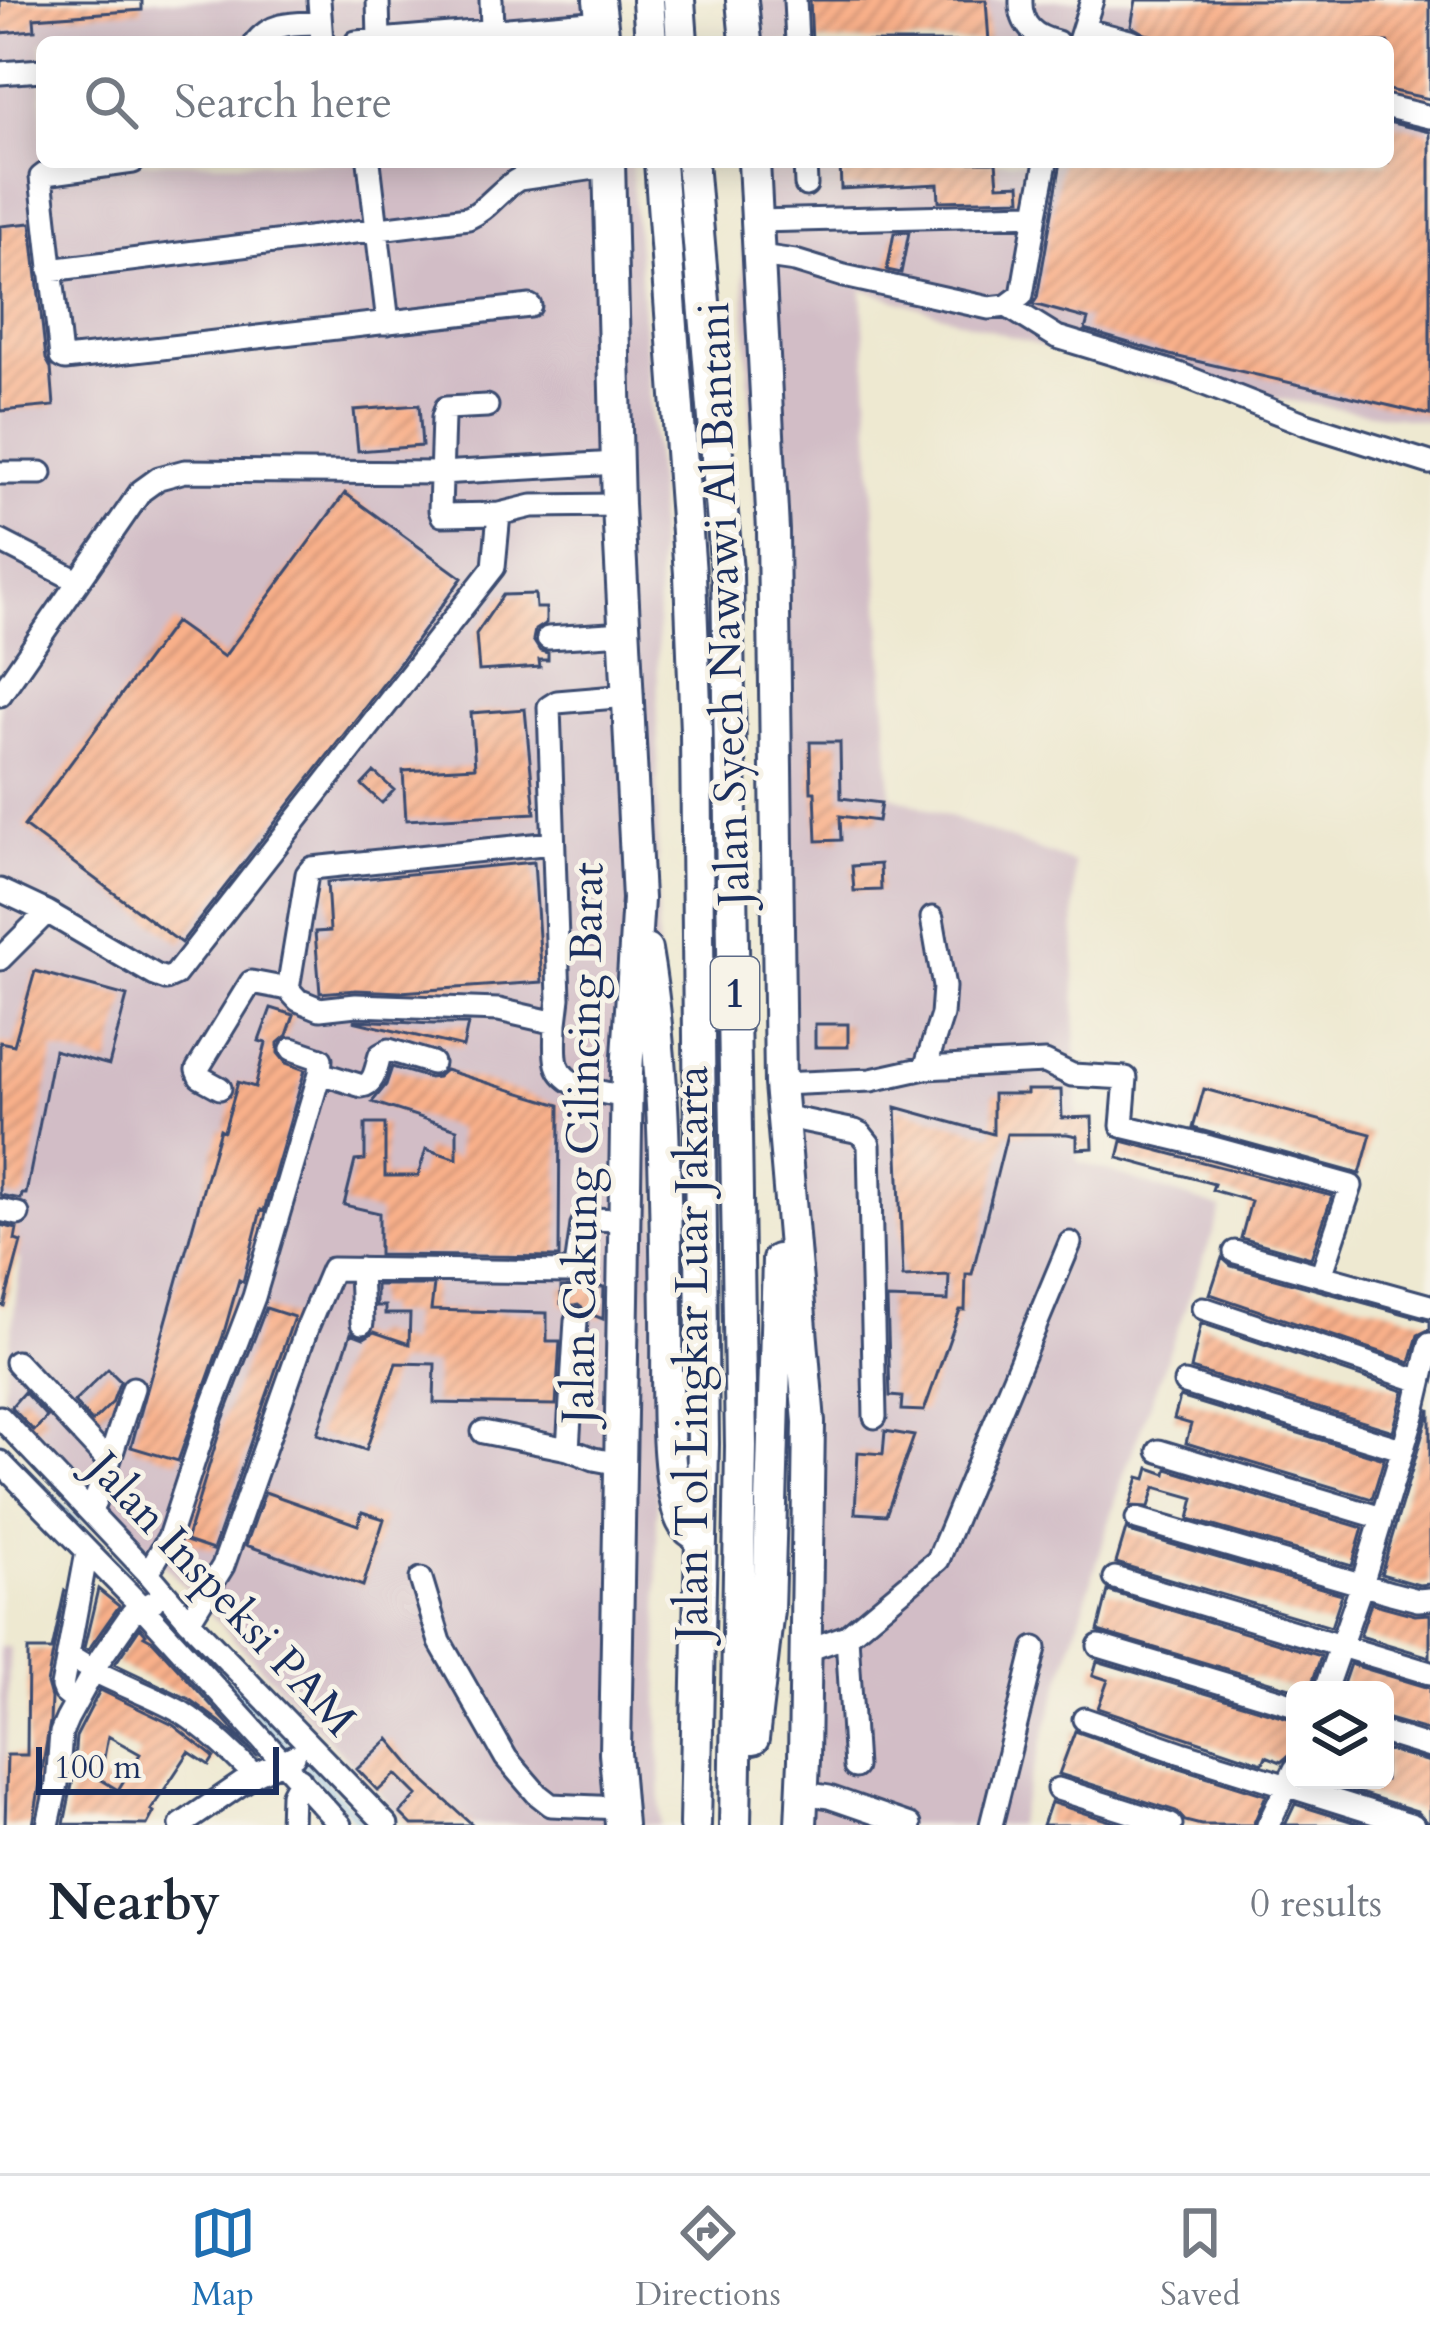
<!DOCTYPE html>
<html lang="en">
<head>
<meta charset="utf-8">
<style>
  :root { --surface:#fff; --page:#f6f6f7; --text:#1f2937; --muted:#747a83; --line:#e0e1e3; --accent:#1f6fb2 }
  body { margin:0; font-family:Cardo,serif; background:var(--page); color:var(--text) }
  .controls { position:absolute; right:36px; bottom:36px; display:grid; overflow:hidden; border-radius:18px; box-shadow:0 6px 30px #0003 }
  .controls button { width:108px; height:108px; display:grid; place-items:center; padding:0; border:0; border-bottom:3px solid var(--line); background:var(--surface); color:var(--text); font:60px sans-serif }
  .scale { position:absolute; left:36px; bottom:30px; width:243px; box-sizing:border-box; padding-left:12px; border:6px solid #1b2f5e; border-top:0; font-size:33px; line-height:42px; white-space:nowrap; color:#1b2f5e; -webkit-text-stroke:9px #f7f3e8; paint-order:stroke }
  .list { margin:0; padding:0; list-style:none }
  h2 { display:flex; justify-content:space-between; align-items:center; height:156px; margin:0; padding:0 48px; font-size:51px }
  h2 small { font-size:39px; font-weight:400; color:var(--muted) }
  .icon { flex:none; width:66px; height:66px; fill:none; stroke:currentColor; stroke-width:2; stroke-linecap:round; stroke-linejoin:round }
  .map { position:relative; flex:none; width:1430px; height:1825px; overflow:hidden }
  .search { position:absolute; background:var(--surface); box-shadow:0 6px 30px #0003; left:36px; right:36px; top:36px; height:132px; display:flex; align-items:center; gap:30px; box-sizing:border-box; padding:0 42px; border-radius:18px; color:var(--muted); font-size:45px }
  .sheet { height:348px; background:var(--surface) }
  nav { display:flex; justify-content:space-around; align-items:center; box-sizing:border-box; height:168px; border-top:3px solid var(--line); background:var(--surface); font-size:33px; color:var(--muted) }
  nav a { display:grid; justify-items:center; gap:6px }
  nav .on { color:var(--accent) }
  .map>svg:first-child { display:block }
  .industrial { fill:#d2bdc6 }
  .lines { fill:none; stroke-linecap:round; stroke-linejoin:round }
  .stream { stroke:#74bbec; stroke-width:4.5 }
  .building { fill:url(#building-hatch); fill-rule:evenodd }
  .minor-casing { stroke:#3b4b6f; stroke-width:27 }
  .highway-casing { stroke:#3b4b6f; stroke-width:36 }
  .minor { stroke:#fff; stroke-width:21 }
  .highway { stroke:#fff; stroke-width:30 }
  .labels { text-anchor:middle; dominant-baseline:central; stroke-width:10; stroke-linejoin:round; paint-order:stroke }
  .shield { fill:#f7f3e8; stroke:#5d6a87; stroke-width:3 }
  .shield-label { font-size:42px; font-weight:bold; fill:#1b2f5e }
  .street-label { font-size:45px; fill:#1b2f5e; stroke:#f7f3e8 }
</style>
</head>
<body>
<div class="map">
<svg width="1430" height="1825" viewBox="0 0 1430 1825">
  <defs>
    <pattern id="building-hatch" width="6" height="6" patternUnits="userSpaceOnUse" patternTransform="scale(3)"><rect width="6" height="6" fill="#f9b08a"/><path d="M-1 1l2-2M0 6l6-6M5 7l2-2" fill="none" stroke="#c99074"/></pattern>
  </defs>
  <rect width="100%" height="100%" fill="#f7f3e8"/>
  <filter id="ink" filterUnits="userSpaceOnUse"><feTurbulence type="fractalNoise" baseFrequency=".00833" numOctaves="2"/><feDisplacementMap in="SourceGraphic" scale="24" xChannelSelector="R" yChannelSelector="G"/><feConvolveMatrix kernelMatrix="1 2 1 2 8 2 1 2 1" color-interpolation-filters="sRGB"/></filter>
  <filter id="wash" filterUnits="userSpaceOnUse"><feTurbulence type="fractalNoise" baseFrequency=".004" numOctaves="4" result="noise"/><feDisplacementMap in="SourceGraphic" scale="48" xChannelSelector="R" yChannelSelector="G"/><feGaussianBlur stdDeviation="2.7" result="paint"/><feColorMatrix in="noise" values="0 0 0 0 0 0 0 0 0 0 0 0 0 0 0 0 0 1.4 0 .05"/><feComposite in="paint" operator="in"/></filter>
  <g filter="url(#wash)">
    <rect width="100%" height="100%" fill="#eee9d1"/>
    <path class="industrial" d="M0 0H617L621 42H42V162H631L658 496 657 1523 661 1825H409L3 1394 21 1260 0 1250Z
      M732 0H1430V422L1140 378 862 289 891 795 1074 863 1077 1161 1222 1209 1125 1471 1017 1825H808L776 937 738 162H1388V42H733Z
      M0 1647H10L3 1825H0Z"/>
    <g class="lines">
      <path class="stream" d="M0 1443 124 1573
        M165 1616 289 1747
        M301 1760 364 1825"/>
    </g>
    <g id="blocks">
      <path class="building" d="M0 0H142V10L34 18 35 30 0 33Z
        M810 0H986L989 42H812Z
        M1136 0H1430V99L1388 90V42H1180L1145 34 1131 26Z
        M1388 122 1430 132V415L1170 355 1085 330 1088 319 1033 304 1037 298 1061 162H1388Z
        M840 162H996L998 185 1020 184 1021 199 939 201 938 184 841 189Z
        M31 223 46 359 51 368 54 406 0 411V226Z
        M909 232 901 273 887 270 894 233Z
        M419 405 422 446 358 451 354 410Z
        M345 493 462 578 402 660 181 943 24 826 175 622 224 657Z
        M535 594 536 608H546V623L535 630 533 640 540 651 548 653V660H539L540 667 479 671 476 634 503 595Z
        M525 709 535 813 406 820 403 771 475 767 471 713Z
        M810 742H840L841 798 881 803 878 821 840 816 841 840 817 841 815 792H811Z
        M374 772 394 790 382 803 362 785Z
        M534 862 542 982 400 992 356 990 320 993 315 932 330 931 327 882Z
        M880 864 881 890 854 891 852 866Z
        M35 971 127 996 109 1065 54 1050 26 1194H22L21 1199 0 1195V1042L14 1045Z
        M271 1008 294 1015 287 1035 278 1043V1053L286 1063 305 1070 264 1211 261 1210 243 1282 239 1280 223 1336 178 1461 131 1447 220 1129 224 1131 238 1082 255 1087 266 1043 259 1041Z
        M357 1020 433 1024H468L463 1047 353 1021Z
        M815 1024H848V1047H815Z
        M392 1067 429 1078 437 1077 445 1070 560 1105 559 1257 379 1255V1213L344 1205 355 1161 365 1160V1124H385V1176H418L426 1149 457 1159V1129L372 1102 386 1085Z
        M1204 1089 1371 1134 1360 1174 1193 1128Z
        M1027 1090H1061L1062 1118 1092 1117 1093 1148 1077 1149V1136L1067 1134H1007L972 1274H966L965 1310H960L924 1411 901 1410 902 1397 890 1396 887 1299 948 1301 949 1275 903 1277 896 1107 993 1134V1094H1027Z
        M1122 1141 1332 1196 1311 1258 1241 1238 1251 1201 1212 1190 1214 1184 1118 1158Z
        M0 1225 17 1229 15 1240 21 1242 4 1306 0 1305Z
        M1222 1258 1231 1266 1430 1321V1329L1418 1335 1410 1362 1210 1294Z
        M376 1285H434L431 1310 547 1313V1341H560L556 1405 434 1403 435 1364 396 1363 366 1450 317 1434 351 1333 364 1338 374 1332 409 1344 410 1314H385V1306H376Z
        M561 1287H604L603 1319 590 1314 578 1305 569 1307 561 1304Z
        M266 1308 294 1317 213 1550 186 1541 223 1420Z
        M1201 1323 1404 1391 1393 1431 1191 1369Z
        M108 1369 120 1381 112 1403 92 1422 74 1402Z
        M24 1392 47 1417 34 1431 11 1407Z
        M1180 1397 1384 1459 1372 1499 1186 1443 1191 1424 1174 1419Z
        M1430 1409V1584L1419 1585 1381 1574Z
        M885 1431 914 1436 886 1515 855 1513 858 1452 883 1454Z
        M1149 1468 1166 1474 1167 1469 1363 1528 1352 1566 1189 1519 1194 1498 1155 1487 1149 1507 1130 1506 1139 1477 1146 1479Z
        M265 1492 358 1525 362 1512 384 1519 363 1586 246 1545Z
        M1126 1529 1133 1533 1342 1594 1331 1627 1116 1563Z
        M65 1589 47 1684 51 1698 50 1722 33 1825H5L7 1755H27L28 1650H52Z
        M98 1589 119 1606 88 1650 84 1648Z
        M1108 1591 1321 1656 1310 1690H1297L1098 1631Z
        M1371 1603 1415 1615 1430 1614V1657L1360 1636Z
        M140 1627 146 1634 144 1636 153 1641 258 1757 220 1722 189 1699 115 1664Z
        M1097 1661 1295 1720V1754L1288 1756 1281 1762 1266 1756 1263 1763 1098 1708 1108 1680 1093 1675Z
        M1350 1664 1430 1688V1731L1385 1718V1690H1341Z
        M100 1690 173 1725 214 1757 209 1765 189 1752 151 1810 154 1812 147 1825 64 1824 72 1785 76 1737ZM108 1736 140 1754 118 1790 100 1779Z
        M1075 1731 1177 1767 1266 1795 1253 1825H1201L1185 1821 1176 1811 1059 1774Z
        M389 1739 425 1782 473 1825H412L400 1813 417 1795 396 1774 378 1791 357 1769Z
        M1385 1749 1430 1762V1825L1417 1811 1319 1780H1385Z
        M1051 1802 1053 1803 1122 1825H1043Z
        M1295 1804 1363 1825H1285Z"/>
    </g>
  </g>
  <g filter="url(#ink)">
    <use href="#blocks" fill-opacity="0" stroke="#3b4b6f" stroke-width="3"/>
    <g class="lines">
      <defs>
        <path id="minor" d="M319 0 322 42
          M378 0 379 40
          M491 0 492 29
          M795 0 797 42
          M1021 0C1020 25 1034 37 1057 42
          M1083 29 1133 42
          M1079 41 1092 0
          M256 42C273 21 295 24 320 23
          M356 42 602 21
          M0 73 42 70
          M1388 107 1430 117
          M133 162 45 174 41 177 61 357 65 359 530 306
          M369 162 388 323
          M805 162 806 185
          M758 221 1036 214 1046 162
          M760 256 795 261 844 276 989 308 1007 306 1022 295 1036 214
          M50 270 468 218C489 209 499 189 519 179L609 166
          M1007 306 1057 337 1179 374 1306 424 1430 463
          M487 406 446 408 443 417 440 510 442 515 499 514 532 506 618 505
          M0 473H41
          M0 541 78 581
          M548 638 624 633
          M0 695 141 491 159 478 185 471 440 473 617 463
          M0 890 47 912 155 975 166 979 175 975 494 567 499 514
          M0 959 47 912
          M288 989 307 874 312 868 552 843
          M556 1023C556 1036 554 1051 557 1064 564 1089 605 1093 627 1097
          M925 1068 942 1015 944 987 932 918
          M320 1073 362 1086C375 1084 376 1067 380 1055L389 1050 432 1063
          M780 1084 871 1080 925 1068 1045 1062 1072 1075 1126 1078 1122 1126 1210 1147 1351 1186 1321 1276
          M220 1088 200 1077 197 1070 251 982 288 989 298 1000 320 1009 356 1005 499 1010 556 1023 559 998 549 707 557 702 628 696
          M782 1116 855 1131 861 1134 869 1144 875 1417
          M0 1210 18 1214
          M1235 1252 1430 1306
          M360 1269 362 1323
          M1203 1308 1421 1381
          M16 1362 109 1462 91 1512
          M1185 1383 1401 1449
          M0 1417 148 1573 189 1621 387 1825
          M483 1432 568 1449 594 1459 620 1464
          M568 1449 576 1320
          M1159 1451 1382 1518
          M0 1462 142 1607 340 1825
          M109 1462 133 1388
          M1137 1519 1391 1593 1418 1600 1430 1599
          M148 1573 169 1537 209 1415 254 1297 320 1073 321 1059 292 1049
          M1115 1578 1430 1673
          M421 1579 440 1642 506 1758 537 1794 551 1805 620 1808
          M189 1621 223 1566 307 1328 332 1269 570 1272 576 1268 582 1225 586 1219 623 1220
          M847 1636 855 1767
          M1099 1646 1295 1705
          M804 1651 847 1636 938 1560 1070 1243
          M69 1656C104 1680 144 1691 181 1712 208 1729 232 1752 254 1775
          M1325 1690 1362 1584 1414 1412 1430 1344
          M75 1701 64 1692 62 1687 87 1552
          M1084 1719 1182 1753 1413 1825
          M1385 1733 1430 1747
          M1058 1789 1171 1825
          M803 1793 829 1797 910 1825
          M48 1825 57 1784 61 1733 67 1719 100 1659 132 1613 153 1602
          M181 1825 254 1775 294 1756
          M291 1825 292 1794 300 1779
          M991 1825 1035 1648
          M1268 1825 1295 1769"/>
        <path id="highway" d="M599 0 604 42
          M648 0 651 42
          M679 0 682 42
          M742 0 746 42
          M609 162 618 505 638 899 627 1072 615 1753 621 1825
          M660 162 690 574 696 732 703 1444 695 1825
          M692 162 727 571 741 1446 735 1825
          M754 162 773 531 780 1084 809 1422 804 1760 801 1825
          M646 950C666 1066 665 1199 667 1318 668 1373 664 1449 676 1502 680 1521 684 1529 700 1537
          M753 1739 768 1610 778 1260"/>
      </defs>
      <use href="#minor" class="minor-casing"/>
      <use href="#highway" class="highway-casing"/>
      <use href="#minor" class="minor"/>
      <use href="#highway" class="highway"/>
    </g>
  </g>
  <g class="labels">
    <rect class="shield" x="711" y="957" width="48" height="72" rx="9"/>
    <g class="shield-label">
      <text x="735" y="993">1</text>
    </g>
    <g class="street-label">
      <text transform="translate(724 604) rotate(-92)">Jalan Syech Nawawi Al Bantani</text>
      <text transform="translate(583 1143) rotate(-89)">Jalan Cakung Cilincing Barat</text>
      <text transform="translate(692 1353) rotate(-90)">Jalan Tol Lingkar Luar Jakarta</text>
      <text transform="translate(222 1594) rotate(47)">Jalan Inspeksi PAM</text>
    </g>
  </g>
</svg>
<div class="controls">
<button><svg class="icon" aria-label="layers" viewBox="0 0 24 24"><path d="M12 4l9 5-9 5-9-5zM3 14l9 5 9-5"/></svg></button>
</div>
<div class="scale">100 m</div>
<div class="search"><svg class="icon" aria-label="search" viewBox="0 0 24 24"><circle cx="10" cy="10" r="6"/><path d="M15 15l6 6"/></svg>Search here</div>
</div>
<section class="sheet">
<h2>Nearby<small>0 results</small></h2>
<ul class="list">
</ul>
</section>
<nav>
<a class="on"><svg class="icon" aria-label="map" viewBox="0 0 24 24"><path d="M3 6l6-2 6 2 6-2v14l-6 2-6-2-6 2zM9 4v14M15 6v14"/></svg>Map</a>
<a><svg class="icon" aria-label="directions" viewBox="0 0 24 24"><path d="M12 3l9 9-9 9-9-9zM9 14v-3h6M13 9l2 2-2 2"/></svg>Directions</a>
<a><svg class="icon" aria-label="saved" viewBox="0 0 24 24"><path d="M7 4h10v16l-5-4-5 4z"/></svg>Saved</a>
</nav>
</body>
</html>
